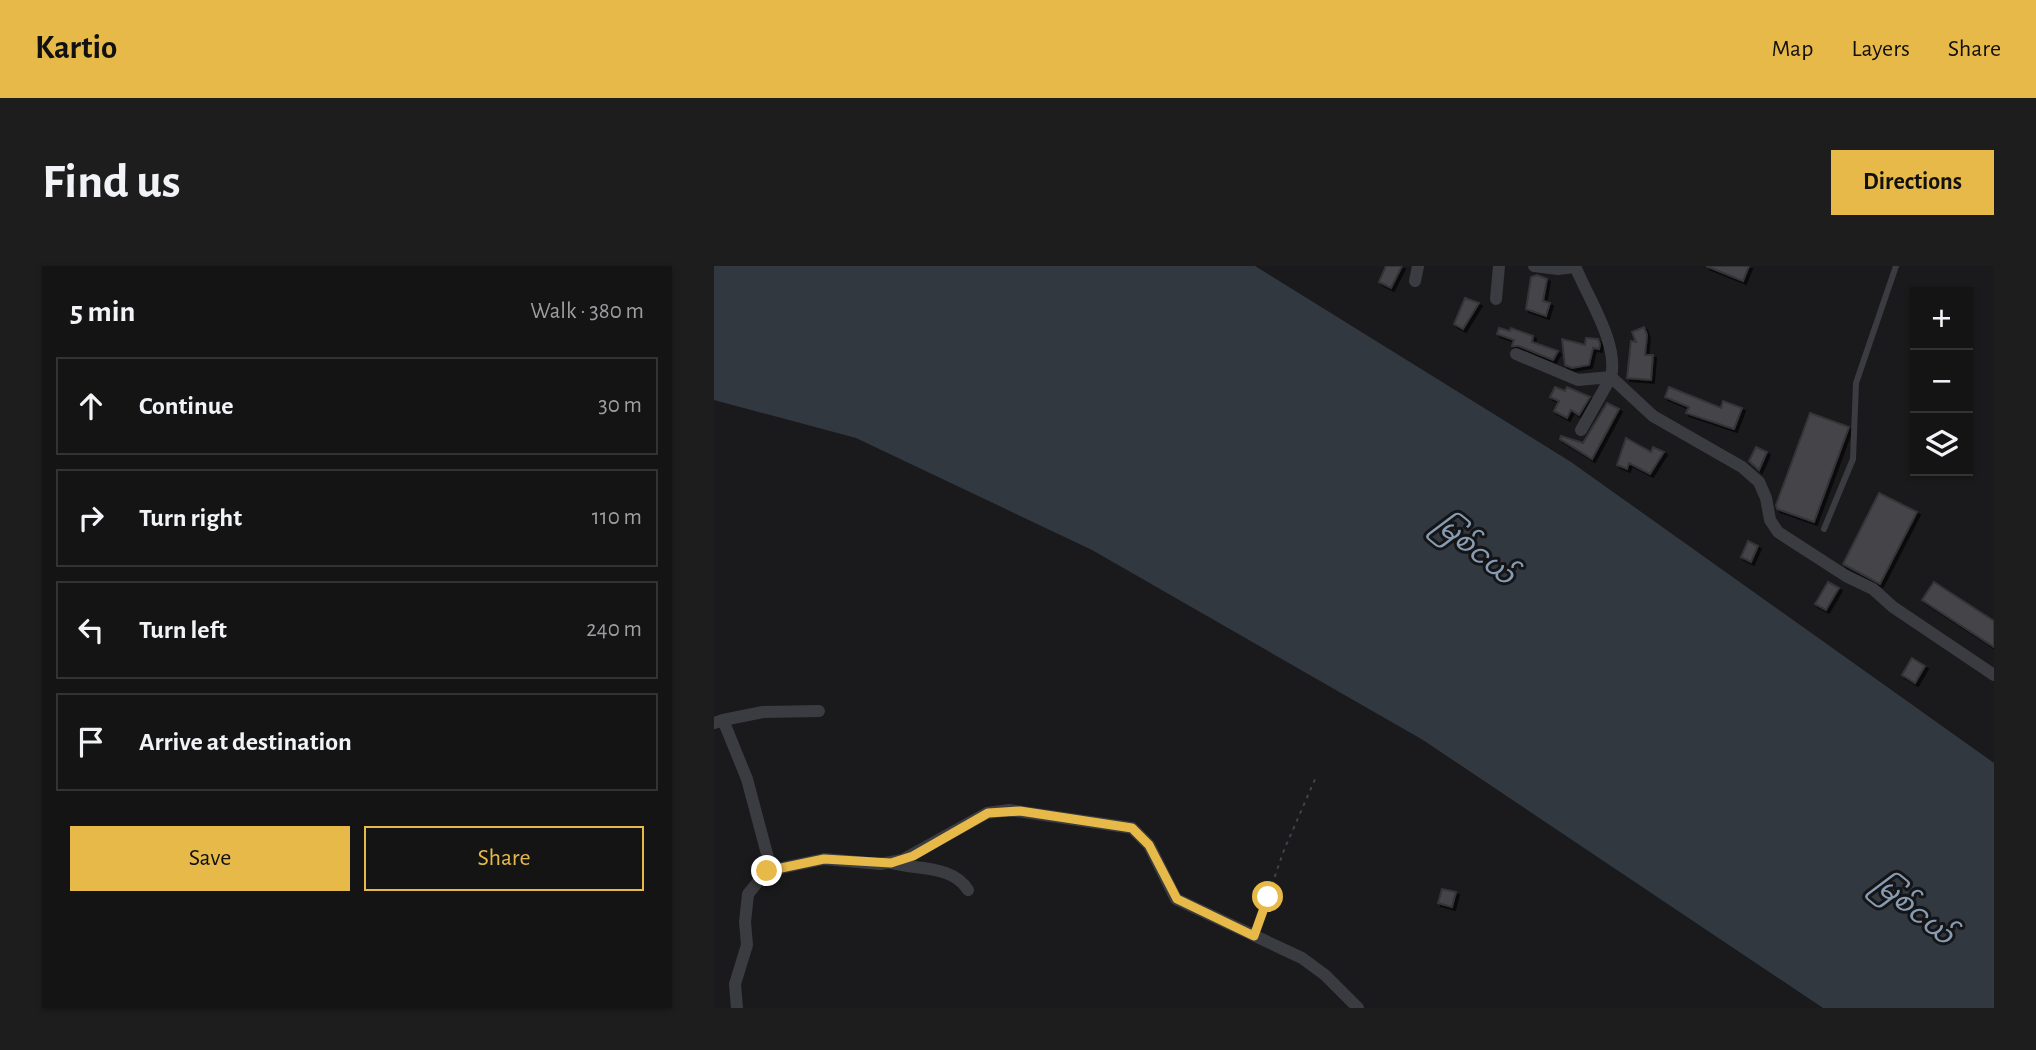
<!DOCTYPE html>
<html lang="en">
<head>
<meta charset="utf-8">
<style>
  :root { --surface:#141415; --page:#1d1d1e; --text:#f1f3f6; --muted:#9d9ea0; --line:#333334; --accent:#e6b948 }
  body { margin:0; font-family:"Alegreya Sans","Noto Sans Myanmar",sans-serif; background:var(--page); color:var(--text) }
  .controls { position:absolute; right:21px; top:21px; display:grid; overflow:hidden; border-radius:0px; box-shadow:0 2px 5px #0004 }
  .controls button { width:63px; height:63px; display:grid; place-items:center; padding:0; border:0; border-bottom:2px solid var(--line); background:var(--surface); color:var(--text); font:35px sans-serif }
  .stop { position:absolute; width:21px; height:21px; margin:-16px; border:5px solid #e6b948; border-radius:50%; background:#fff }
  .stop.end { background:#e6b948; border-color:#fff; box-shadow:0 2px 7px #0008 }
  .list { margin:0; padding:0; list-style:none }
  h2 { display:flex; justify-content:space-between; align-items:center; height:91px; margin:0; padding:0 28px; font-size:30px }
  h2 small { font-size:23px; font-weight:400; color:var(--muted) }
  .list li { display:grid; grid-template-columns:46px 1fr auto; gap:21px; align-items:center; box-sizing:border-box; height:98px; margin:0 14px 14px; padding:0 14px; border:2px solid var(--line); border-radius:0px }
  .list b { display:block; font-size:26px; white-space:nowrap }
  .list em { font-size:23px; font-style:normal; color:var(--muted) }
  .actions { display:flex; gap:14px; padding:21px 28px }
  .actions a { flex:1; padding:16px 0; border:2px solid var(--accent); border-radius:0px; text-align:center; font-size:24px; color:var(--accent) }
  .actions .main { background:var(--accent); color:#111 }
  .icon { flex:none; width:38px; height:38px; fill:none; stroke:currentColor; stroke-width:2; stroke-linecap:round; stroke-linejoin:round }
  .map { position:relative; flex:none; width:1280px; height:742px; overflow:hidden; border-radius:0px }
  header { display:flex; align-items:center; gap:42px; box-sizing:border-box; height:98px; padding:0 35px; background:var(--accent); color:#111 }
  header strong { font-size:33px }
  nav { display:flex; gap:38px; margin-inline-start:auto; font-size:24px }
  .intro { display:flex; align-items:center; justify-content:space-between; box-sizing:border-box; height:168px; padding:0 42px }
  h1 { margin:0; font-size:49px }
  .button { padding:18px 32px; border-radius:0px; background:var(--accent); color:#111; font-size:24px; font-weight:700 }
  main { display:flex; gap:42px; padding:0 42px }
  aside { flex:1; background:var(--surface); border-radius:0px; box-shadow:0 2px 5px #0004 }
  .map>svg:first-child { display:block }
  .water { fill:#313840 }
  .building { fill:#444549; stroke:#343438; stroke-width:2; filter:url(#shadow) }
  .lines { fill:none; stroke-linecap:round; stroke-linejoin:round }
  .path { stroke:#414348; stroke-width:2; stroke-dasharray:3.5 5; stroke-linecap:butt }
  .lane { stroke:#3b3c41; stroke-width:6 }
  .street { stroke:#3b3c41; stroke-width:12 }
  .route { stroke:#e6b948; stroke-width:9 }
  .labels { text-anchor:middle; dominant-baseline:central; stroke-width:6; stroke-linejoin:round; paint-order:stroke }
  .water-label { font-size:28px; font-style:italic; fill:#879cb3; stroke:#151517 }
</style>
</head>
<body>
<header>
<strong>Kartio</strong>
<nav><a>Map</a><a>Layers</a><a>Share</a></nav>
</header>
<div class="intro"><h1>Find us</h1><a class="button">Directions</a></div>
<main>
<aside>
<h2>5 min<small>Walk · 380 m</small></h2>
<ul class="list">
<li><svg class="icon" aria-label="ahead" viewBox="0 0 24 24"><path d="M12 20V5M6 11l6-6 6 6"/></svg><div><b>Continue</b></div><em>30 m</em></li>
<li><svg class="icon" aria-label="right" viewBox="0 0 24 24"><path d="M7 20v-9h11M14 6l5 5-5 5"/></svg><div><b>Turn right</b></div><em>110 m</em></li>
<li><svg class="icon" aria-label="left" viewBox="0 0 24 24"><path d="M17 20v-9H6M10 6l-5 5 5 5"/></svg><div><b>Turn left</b></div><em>240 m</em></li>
<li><svg class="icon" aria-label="arrive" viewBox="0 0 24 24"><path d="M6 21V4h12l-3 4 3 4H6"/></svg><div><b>Arrive at destination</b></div></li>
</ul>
<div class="actions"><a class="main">Save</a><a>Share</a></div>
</aside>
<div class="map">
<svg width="1280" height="742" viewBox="0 0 1280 742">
  <defs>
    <filter id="shadow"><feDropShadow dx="3" dy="3" stdDeviation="0" flood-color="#0009"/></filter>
  </defs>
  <rect width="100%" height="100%" fill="#1a1a1c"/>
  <path class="water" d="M0 0H541L857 196 1280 497V742H1109L709 474 378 284 142 172 0 134Z"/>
  <path class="building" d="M672 0H688L677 22 665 16Z
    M992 0H1035L1029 15Z
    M823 9 833 13 829 35 836 37 832 50 812 43 817 11Z
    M751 32 765 37 749 63 740 58Z
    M930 61 933 69 931 89H939L937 114 913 112 917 75 922 76 918 66Z
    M785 62 796 65 797 62 819 70 818 76 844 85 839 94 805 80H798L800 74 783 68Z
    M872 72 884 73 886 78 885 83 879 82 875 99 858 102 851 99 848 73 871 79Z
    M841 121 851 125 853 121 876 131 865 149 857 144 853 152 840 145 845 135 836 131Z
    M955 121 1007 142 1009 135 1028 142 1020 163 972 147 975 141 951 131Z
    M893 137 905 143 878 193 846 173 847 170 869 177Z
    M1096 147 1135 161 1100 256 1063 243 1062 239Z
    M912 172 937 186 939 181 950 186 936 208 915 197 913 203 903 199Z
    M1042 181 1053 186 1045 204 1035 195Z
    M1165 227 1203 246 1166 318 1129 298Z
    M1034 275 1044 280 1037 296 1027 291Z
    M1114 316 1125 322 1112 344 1101 338Z
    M1220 316 1280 355V381L1208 334Z
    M1198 392 1211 400 1201 417 1188 409Z
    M728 623 742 626 738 641 724 637Z"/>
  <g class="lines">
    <path class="path" d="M544 659 570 584 602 511"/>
    <path class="lane" d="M1110 263 1139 193 1142 117 1182 0"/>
    <path class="street" d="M820 0 844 3 861 1
      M861 0C874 32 905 78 897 111L939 150 1028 201 1045 216 1052 232 1056 254 1064 266 1132 310 1159 323 1179 341 1280 409
      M701 15 704 0
      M782 33 785 0
      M802 88 864 114 897 111 867 164
      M9 454 49 446 105 445
      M0 457 9 454 33 513 57 603
      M177 597C203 604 239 599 254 624
      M23 742 21 718 33 679 31 656 34 628 53 605 110 593 166 598 188 594 273 547 295 544 418 562 435 579 462 633 588 692 611 709 644 742"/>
  </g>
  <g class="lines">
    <path class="route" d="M53 605 110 593 177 597 199 590 274 547 306 545 418 562 435 579 463 633 540 670 554 631"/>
  </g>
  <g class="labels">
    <g class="water-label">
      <text transform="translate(760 284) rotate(39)">မြစ်ငယ်</text>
      <text transform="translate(1199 644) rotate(39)">မြစ်ငယ်</text>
    </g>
  </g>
</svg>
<div class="controls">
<button>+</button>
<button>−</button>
<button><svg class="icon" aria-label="layers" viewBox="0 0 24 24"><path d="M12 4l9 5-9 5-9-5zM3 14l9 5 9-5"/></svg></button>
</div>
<div class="stop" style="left:554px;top:631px"></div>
<div class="stop end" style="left:53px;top:605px"></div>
</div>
</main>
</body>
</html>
